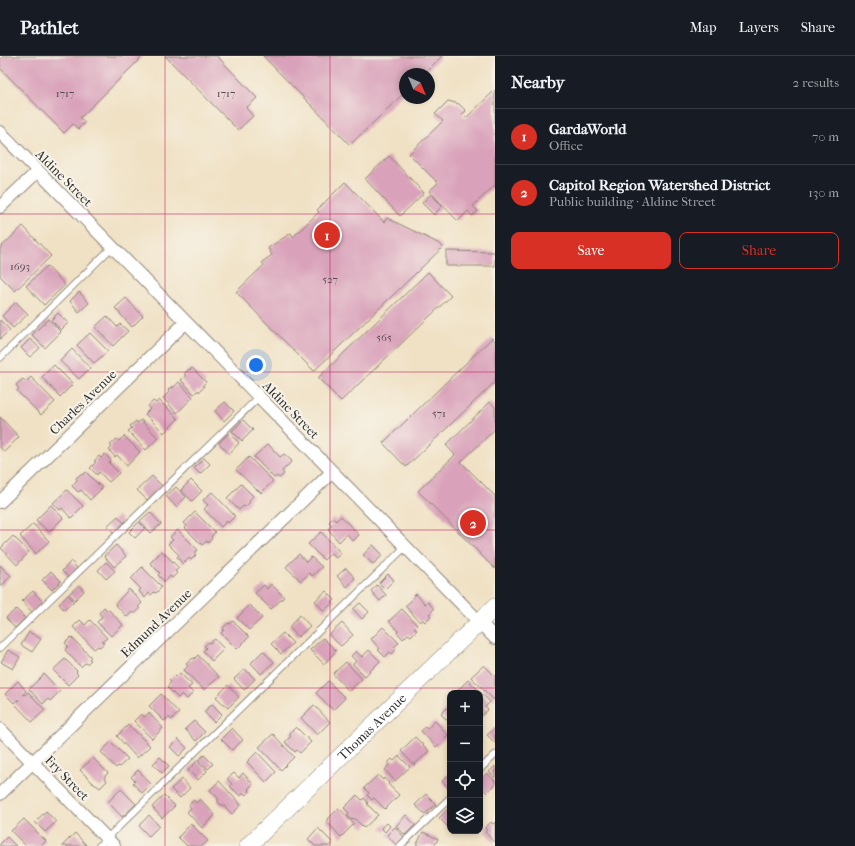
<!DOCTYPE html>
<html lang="en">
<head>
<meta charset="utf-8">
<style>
  :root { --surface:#171b24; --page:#20242c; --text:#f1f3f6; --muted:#9ea1a6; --line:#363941; --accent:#d93025 }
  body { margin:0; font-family:"IM FELL French Canon",serif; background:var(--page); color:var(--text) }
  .controls { position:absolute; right:12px; bottom:12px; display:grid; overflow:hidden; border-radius:8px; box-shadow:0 2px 6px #0003 }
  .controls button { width:36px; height:36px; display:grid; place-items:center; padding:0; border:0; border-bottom:1px solid var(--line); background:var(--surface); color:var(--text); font:20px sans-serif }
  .compass { position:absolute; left:399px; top:12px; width:36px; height:36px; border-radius:50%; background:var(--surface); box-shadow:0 2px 6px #0003; rotate:136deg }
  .you { position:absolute; left:256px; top:309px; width:14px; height:14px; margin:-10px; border:3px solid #fff; border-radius:50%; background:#1a73e8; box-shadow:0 0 0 6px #1a73e833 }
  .badge { display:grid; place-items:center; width:26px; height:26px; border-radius:50%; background:var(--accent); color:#fff; font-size:13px; font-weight:700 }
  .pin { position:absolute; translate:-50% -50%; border:2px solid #fff; box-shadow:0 1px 4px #0006 }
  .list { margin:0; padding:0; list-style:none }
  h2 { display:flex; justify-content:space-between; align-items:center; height:52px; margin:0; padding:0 16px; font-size:17px }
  h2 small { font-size:13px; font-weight:400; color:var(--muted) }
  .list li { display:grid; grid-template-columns:26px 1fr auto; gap:12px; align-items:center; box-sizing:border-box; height:56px; padding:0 16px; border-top:1px solid var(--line) }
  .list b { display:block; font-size:15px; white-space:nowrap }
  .list p { margin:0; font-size:13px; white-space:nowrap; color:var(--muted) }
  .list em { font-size:13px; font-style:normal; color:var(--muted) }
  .actions { display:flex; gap:8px; padding:12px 16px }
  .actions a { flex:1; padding:9px 0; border:1px solid var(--accent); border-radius:8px; text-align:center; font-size:14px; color:var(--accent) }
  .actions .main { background:var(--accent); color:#fff }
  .icon { flex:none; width:22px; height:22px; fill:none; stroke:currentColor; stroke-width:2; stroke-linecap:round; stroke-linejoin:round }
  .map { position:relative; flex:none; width:495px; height:790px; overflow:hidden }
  header { display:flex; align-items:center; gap:24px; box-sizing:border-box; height:56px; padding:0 20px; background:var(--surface); border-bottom:1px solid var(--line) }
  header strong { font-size:19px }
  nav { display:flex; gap:22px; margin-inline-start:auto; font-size:14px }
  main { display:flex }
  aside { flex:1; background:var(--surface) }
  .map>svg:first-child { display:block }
  .building { fill:#d9a2ba }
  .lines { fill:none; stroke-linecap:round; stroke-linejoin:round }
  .lane-casing { stroke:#8e8678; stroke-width:8 }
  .street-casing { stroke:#8e8678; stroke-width:14 }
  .secondary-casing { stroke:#8e8678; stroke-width:18 }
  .lane { stroke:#fff; stroke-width:6 }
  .street { stroke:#fff; stroke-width:12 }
  .secondary { stroke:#fff; stroke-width:17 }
  .grid { fill:none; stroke:#c2185b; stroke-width:1; stroke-opacity:0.55 }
  .labels { text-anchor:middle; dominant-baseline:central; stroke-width:4; stroke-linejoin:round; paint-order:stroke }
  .number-label { font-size:11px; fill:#56494f }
  .street-label { font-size:13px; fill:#2b2b2b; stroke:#f7f3e8 }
</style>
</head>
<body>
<header>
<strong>Pathlet</strong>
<nav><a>Map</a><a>Layers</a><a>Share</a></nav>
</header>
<main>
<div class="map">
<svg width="495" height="790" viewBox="0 0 495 790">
  <rect width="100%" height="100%" fill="#f7f3e8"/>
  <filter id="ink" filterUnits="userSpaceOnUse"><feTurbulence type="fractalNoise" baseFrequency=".025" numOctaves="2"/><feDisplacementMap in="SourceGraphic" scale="8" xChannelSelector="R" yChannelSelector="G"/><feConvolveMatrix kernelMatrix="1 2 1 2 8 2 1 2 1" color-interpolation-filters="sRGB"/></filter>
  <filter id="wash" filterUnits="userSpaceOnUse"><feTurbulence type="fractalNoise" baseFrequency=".012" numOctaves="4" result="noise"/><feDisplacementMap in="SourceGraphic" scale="16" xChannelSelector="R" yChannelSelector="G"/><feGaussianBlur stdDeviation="0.9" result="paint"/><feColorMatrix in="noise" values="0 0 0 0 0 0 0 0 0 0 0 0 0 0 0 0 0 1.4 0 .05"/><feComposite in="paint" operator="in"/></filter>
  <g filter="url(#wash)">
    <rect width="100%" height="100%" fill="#f0e1c4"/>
    <g id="blocks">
      <path class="building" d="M4 0H143L80 62 85 66 78 73 73 68 64 77 0 12V4Z
        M165 0H217L257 42 246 52 253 60 238 74Z
        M263 0H442L424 18H405V36L350 89Z
        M495 34V131L494 130 473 150 478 155 472 160 468 155 458 165 429 135 438 127 409 98 443 65 435 58 448 45 459 48 466 55 462 58 466 62Z
        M389 100 424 137 400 160 365 123Z
        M345 126 384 166 387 162 440 188 443 191 314 315 236 236 264 209 262 206 272 199 268 192 291 177 293 181 319 156 317 154Z
        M431 138 442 150 434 159 422 147Z
        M23 170 51 200 15 235 0 220V192Z
        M446 195 495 196V210H446Z
        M47 210 65 229 44 249 26 230Z
        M428 216 451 240 341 345 318 322Z
        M79 236 89 247 79 256 70 245Z
        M126 242 143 260 132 271 115 252Z
        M16 246 28 258 13 272 2 260Z
        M58 257 68 267 61 274 51 264Z
        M107 260 117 271 120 268 128 275 113 290 95 271Z
        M48 263 61 276 45 292 32 279Z
        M0 264 10 274 0 283Z
        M90 277 108 295 94 307 77 289Z
        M492 282 495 285V326L406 411 383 387Z
        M30 283 40 292 30 301 21 292Z
        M72 293 90 312 79 323 60 305Z
        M54 309 73 328 60 341 42 321Z
        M192 312 206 326 203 329 204 331 199 336 198 334 194 338 181 324 186 319 184 318 189 313 190 314Z
        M31 321 55 346 41 359 17 335 19 333 16 329 23 323 26 326Z
        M179 326 193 341 177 357 163 342 169 336 168 334 172 330 173 332Z
        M159 344 178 363 164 377 145 358 150 353 148 350 153 345 156 347Z
        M225 346 234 355 224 365 215 355Z
        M490 346 495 351V373L461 406 495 440V513L418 435 455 399 446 389Z
        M0 361 19 381 4 396 0 391Z
        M141 364 158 382 146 394 128 375 132 372 130 370 136 365 137 367Z
        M243 364 253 374 242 385 232 375Z
        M229 377 239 387 229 398 219 387Z
        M124 380 140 396 127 410 117 399 115 401 109 394 112 391 110 389 117 383 119 385Z
        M268 388 280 401 284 398 292 405 282 415 284 418 279 422 277 420 274 422 254 401Z
        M105 398 111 405 109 407 119 417 109 426 99 416 97 419 90 412 96 406 94 405 99 400 101 402Z
        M249 401 273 425 261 437 258 434H257L236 414Z
        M204 402 210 408 200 418 194 412Z
        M86 416 102 432 90 444 81 434 78 436 72 430 77 424 76 422 81 418 83 419Z
        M152 420 162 430 147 444 137 434Z
        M191 424 202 435 192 445 181 434Z
        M241 428 253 440 249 444 250 446 245 451 243 450 239 454 227 442Z
        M176 431 186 441 176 451 166 440Z
        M67 434 83 450 71 462 62 452 60 454 53 447Z
        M212 436 235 460 228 467 227 465 221 471 204 453 208 449 203 444Z
        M51 449 63 462 49 476 36 464Z
        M150 456 161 468 151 477 140 465Z
        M195 456 215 476 211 481 212 482 208 487 207 485 202 489 185 472 187 470 184 467Z
        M118 460 124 467 114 477 107 470Z
        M341 460 359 479 353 485 347 478 339 486 328 473 332 469 329 466 333 462 336 465Z
        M139 466 145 472 135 482 129 476Z
        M33 468 49 485 36 498 20 480Z
        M178 474 198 494 194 497 196 499 191 504 189 502 183 508 177 501 179 499 168 488 173 484 170 481Z
        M321 476 341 497 336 502 331 497 324 504 308 488Z
        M13 480 29 496 17 509 1 492Z
        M116 489 126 500 114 511 104 500Z
        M373 489 383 499 373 508 363 499Z
        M162 495 179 512 175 515 177 517 172 522 170 520 165 526 158 519 160 517 150 507Z
        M299 498 306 506 311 501 322 511 312 520 309 517 301 525 286 511Z
        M71 505 77 512 68 521 62 515Z
        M106 506 115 515 106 523 98 514Z
        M0 509 11 520 0 531Z
        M142 511 162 531 156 537 154 536 151 539 149 537 145 542 139 535 141 533 131 523Z
        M346 512 355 522 347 531 337 520Z
        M51 515 61 525 52 534 42 524Z
        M388 518 394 524 385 533 379 527Z
        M271 528 284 541 271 553 255 537 264 529 267 533Z
        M79 529 84 535 75 544 69 538Z
        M377 529 386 539 380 545 371 535Z
        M129 533 142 547 138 551 140 553 134 558 132 556 127 561 115 548Z
        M33 535 42 545 32 556 22 545Z
        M326 535 335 544 324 555 315 545Z
        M416 538 425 548 428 546 434 553 429 558 431 560 425 566 423 564 420 566 405 550 412 544 411 543Z
        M68 539 74 545 64 554 59 548Z
        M360 547 369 556 362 563 353 553Z
        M250 549 262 562 249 574 237 562Z
        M104 551 108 555 109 554 123 569 111 580 97 566 102 561 99 557Z
        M16 553 25 562 15 572 6 562Z
        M402 553 417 569 414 572 417 574 411 580 408 578 403 583 397 576 398 575 389 565Z
        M300 559 310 570 298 581 289 571Z
        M80 564 85 569 90 564 107 582 102 586 104 587 100 591 98 590 94 593 73 571Z
        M233 565 249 581 237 593 221 577 224 574 223 572 228 567 230 568Z
        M342 567 353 579 341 590 329 579Z
        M383 571 399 587 394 591 396 593 392 598 390 596 385 601 378 594 380 593 371 583Z
        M29 576 41 583 32 596 21 589Z
        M283 577 293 587 281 598 271 588Z
        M71 581 91 601 89 603 91 604 87 608 85 607 81 611 65 594 68 590 65 587Z
        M323 582 336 595 324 608 310 594Z
        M215 583 224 593 212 605 203 595 206 592 204 590 209 586 210 587Z
        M8 594 20 601 13 613 1 606Z
        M369 594 380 605 365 620 353 608 356 605 351 600 356 595 362 601Z
        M263 595 274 606 261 618 251 607Z
        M198 599 219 621 204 634 184 614 188 610 186 608 193 602 194 603Z
        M65 603 77 615 76 616 78 619 68 629 53 614Z
        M346 606 362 623 349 635 333 618Z
        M484 609 495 620V642L494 644 471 621Z
        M245 613 255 623 244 634 234 623Z
        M180 617 192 629 188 632 193 637 187 643 182 638 178 642 167 631 171 626 169 624 174 619 176 621Z
        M44 618 60 635 50 645 48 643 43 648 29 633Z
        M468 624 490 646 485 651 488 654 480 661V637H455Z
        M18 625 26 635 23 638 25 639 28 636 45 654 32 666 15 648 19 644 18 643 14 647 5 638Z
        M328 625 345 642 333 654 316 637Z
        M228 629 239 641 228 652 216 641Z
        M161 638 179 657 171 664 169 661 164 665 149 650Z
        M212 648 222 658 214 666 204 656Z
        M314 649 330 666 317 679 301 662Z
        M450 649V667L441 658Z
        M149 657 163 672 152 683 134 665 141 658 144 661Z
        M194 665 205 676 196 685 185 673Z
        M435 665 448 679 436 691 421 675 425 671 427 673Z
        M128 669 131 673 132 672 150 690 137 702 117 680Z
        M296 671 311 686 300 697 297 694 295 696 285 686 291 680 289 678Z
        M232 672 243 684 232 694 221 683Z
        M495 672V687L487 679Z
        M273 678 294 701 281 714 259 691Z
        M415 681 429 695 414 709 401 695Z
        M178 683 187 692 179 700 170 691Z
        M111 686 128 703 119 711 118 710 116 712 101 696Z
        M257 696 276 716 266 726 247 706Z
        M204 699 213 708 208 713 198 704Z
        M399 700 410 711 395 725 385 714 389 709 388 707 392 703 394 705Z
        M160 701 169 710 162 717 153 708Z
        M93 702 108 717 104 721 107 725 100 732 96 729H95L80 714Z
        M197 705 207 715 198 724 188 714Z
        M495 710V722L489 716Z
        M138 714 151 728 142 737 133 727 135 725 131 721Z
        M234 717 239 722 243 717 253 728 248 733 250 735 246 739 244 737 240 740 230 730 232 728 227 723Z
        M487 717 495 725V729L487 737 480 729V724Z
        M450 718V734L442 725Z
        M378 719 383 724 384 722 389 727 388 728 399 739 385 753 374 742 372 744 367 739 369 737 364 732Z
        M182 723 190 732 180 742 171 733Z
        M219 725 241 749 232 758 224 750 221 749 218 746V742L210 734Z
        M121 733 136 748 122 761 108 746Z
        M426 738 436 748 425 758 415 749Z
        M164 739 175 750 162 762 152 751Z
        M357 739 362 744 364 742 368 747 367 748 378 759 364 772 354 762 352 764 347 759 349 757 344 752Z
        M200 743 215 759 202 772 187 756 191 752 189 749 194 744 196 747Z
        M450 751V772H449L439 762Z
        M339 752 354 768 341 781 326 765Z
        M46 755 56 766 45 776 35 766Z
        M149 759 159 770 149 780 139 770Z
        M406 759 415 769 405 779 396 770Z
        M24 763 46 785 41 790H26L11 775Z
        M491 766 493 768 495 766V787L485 776 487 774 485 772Z
        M387 767 390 770 385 776 381 772Z
        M191 768 208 785 202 790H187L178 781Z
        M395 771 404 781 396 789 387 779Z
        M318 772 333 787 330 790H315L308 783Z
        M423 776 438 783 434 790H416Z
        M75 777 87 790H62Z
        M7 781 16 790H0V788Z"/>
    </g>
  </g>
  <g filter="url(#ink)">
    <use href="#blocks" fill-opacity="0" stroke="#8e8678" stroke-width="1"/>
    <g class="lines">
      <defs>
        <path id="lane" d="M0 302 112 191
          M0 592 259 341
          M480 713 495 699
          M99 790 406 490
          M400 790 450 742"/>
        <path id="street" d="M0 76 495 582
          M0 151 38 115
          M0 446 186 266
          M0 673 114 790
          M0 738 332 416"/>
        <g id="secondary">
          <path id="s1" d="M248 790 495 551"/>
        </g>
      </defs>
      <use href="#lane" class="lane-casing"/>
      <use href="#street" class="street-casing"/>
      <use href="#secondary" class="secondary-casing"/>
      <use href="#lane" class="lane"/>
      <use href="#street" class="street"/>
      <use href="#secondary" class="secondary"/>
    </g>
  </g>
  <path class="grid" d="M165 0V790M330 0V790M0 158H495M0 316H495M0 474H495M0 632H495"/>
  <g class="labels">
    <g class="number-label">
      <text x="65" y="37">1717</text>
      <text x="226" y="37">1717</text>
      <text x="20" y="210">1693</text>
      <text x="330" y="223">527</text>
      <text x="384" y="281">565</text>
      <text x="439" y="357">571</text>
    </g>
    <g class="street-label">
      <text transform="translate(64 122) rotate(45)">Aldine Street</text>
      <text transform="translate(83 346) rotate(-44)">Charles Avenue</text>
      <text transform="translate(291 354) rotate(46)">Aldine Street</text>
      <text transform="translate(156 567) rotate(-44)">Edmund Avenue</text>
      <text stroke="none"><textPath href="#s1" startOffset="172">Thomas Avenue</textPath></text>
      <text transform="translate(67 722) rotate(46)">Fry Street</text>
    </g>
  </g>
</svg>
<div class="controls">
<button>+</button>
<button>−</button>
<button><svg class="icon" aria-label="locate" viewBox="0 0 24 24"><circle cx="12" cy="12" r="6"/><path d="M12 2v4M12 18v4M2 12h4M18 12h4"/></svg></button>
<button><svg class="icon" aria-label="layers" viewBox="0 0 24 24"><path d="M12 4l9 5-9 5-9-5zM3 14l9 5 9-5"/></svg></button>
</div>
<svg class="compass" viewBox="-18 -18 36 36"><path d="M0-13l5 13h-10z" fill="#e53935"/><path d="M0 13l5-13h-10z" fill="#9ea1a6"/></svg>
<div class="you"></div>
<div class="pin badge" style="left:327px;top:179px">1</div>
<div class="pin badge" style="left:473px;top:467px">2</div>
</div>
<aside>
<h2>Nearby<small>2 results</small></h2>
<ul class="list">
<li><span class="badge">1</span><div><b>GardaWorld</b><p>Office</p></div><em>70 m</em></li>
<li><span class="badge">2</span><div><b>Capitol Region Watershed District</b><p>Public building · Aldine Street</p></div><em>130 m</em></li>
</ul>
<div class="actions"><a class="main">Save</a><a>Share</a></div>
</aside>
</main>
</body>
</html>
